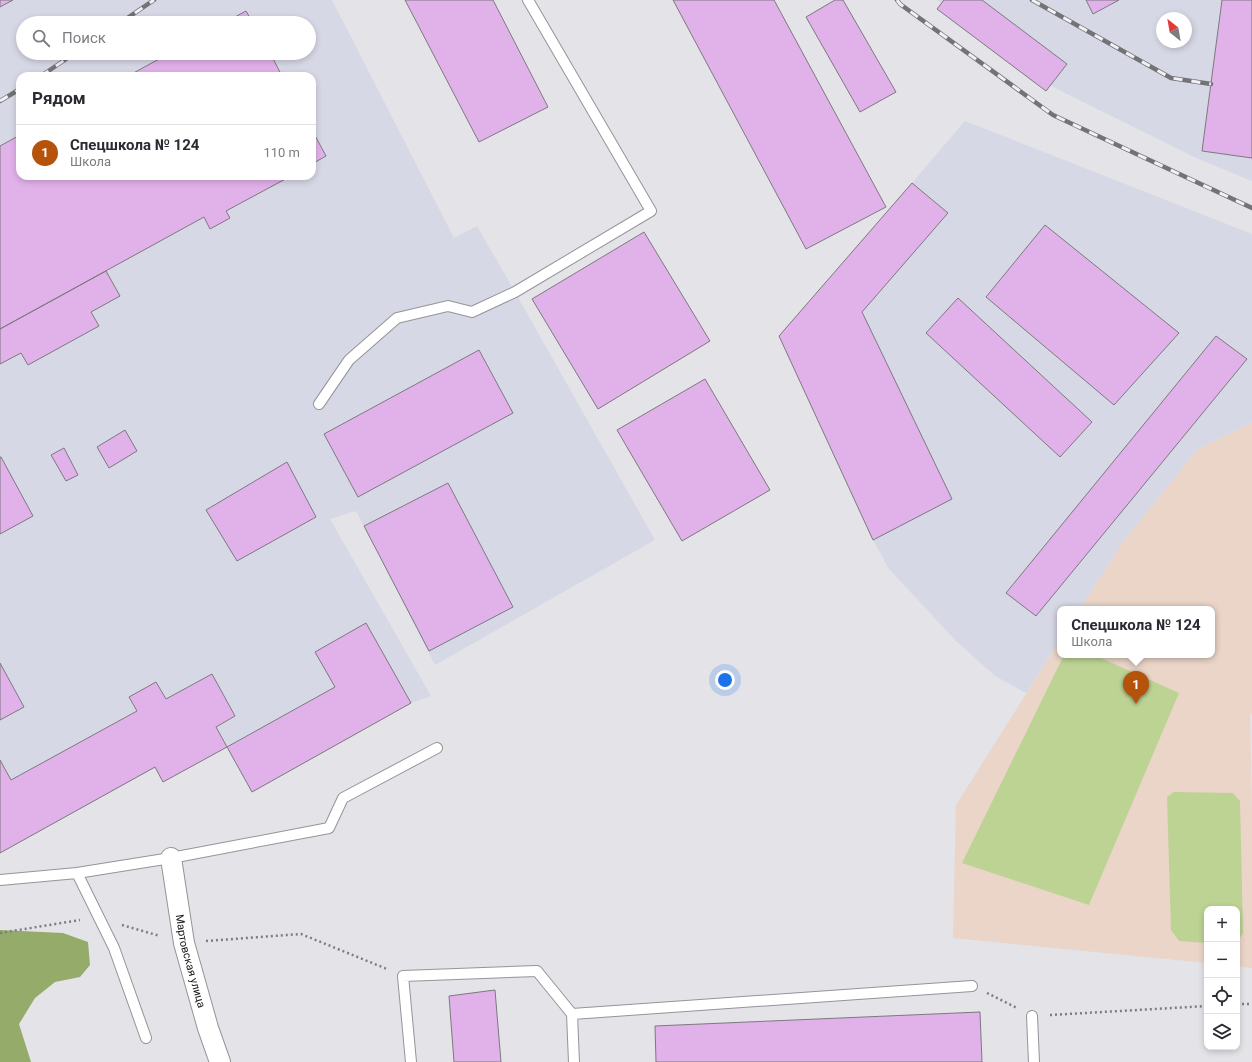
<!DOCTYPE html>
<html lang="ru">
<head>
<meta charset="utf-8">
<style>
  :root { --surface:#fff; --page:#f2f2f3; --text:#2b2b33; --muted:#7c7c81; --line:#e1e1e2; --accent:#b45309 }
  body { margin:0; font-family:Roboto,sans-serif; background:var(--page); color:var(--text) }
  .controls { position:absolute; right:12px; bottom:12px; display:grid; overflow:hidden; border-radius:8px; box-shadow:0 2px 6px #0003 }
  .controls button { width:36px; height:36px; display:grid; place-items:center; padding:0; border:0; border-bottom:1px solid var(--line); background:var(--surface); color:var(--text); font:20px sans-serif }
  .compass { position:absolute; left:1156px; top:12px; width:36px; height:36px; border-radius:50%; background:var(--surface); box-shadow:0 2px 6px #0003; rotate:329deg }
  .you { position:absolute; left:725px; top:680px; width:14px; height:14px; margin:-10px; border:3px solid #fff; border-radius:50%; background:#1a73e8; box-shadow:0 0 0 6px #1a73e833 }
  .badge { display:grid; place-items:center; width:26px; height:26px; border-radius:50%; background:var(--accent); color:#fff; font-size:13px; font-weight:700 }
  .pin { position:absolute; translate:-50% -33px; filter:drop-shadow(0 1px 2px #0008) }
  .pin::after { content:''; position:absolute; top:21px; width:14px; height:12px; background:inherit; clip-path:polygon(0 0,100% 0,50% 100%) }
  .popup { position:absolute; left:1057px; top:606px; width:158px; height:52px; box-sizing:border-box; display:grid; place-content:center; border-radius:8px; background:var(--surface); filter:drop-shadow(0 1px 3px #0005); font-size:13px; white-space:nowrap; color:var(--muted) }
  .popup b { font-size:15px; color:var(--text) }
  .popup::after { content:''; position:absolute; left:50%; top:100%; margin-left:-8px; border:8px solid transparent; border-top-color:var(--surface) }
  .list { margin:0; padding:0; list-style:none }
  h2 { display:flex; justify-content:space-between; align-items:center; height:52px; margin:0; padding:0 16px; font-size:17px }
  h2 small { font-size:13px; font-weight:400; color:var(--muted) }
  .list li { display:grid; grid-template-columns:26px 1fr auto; gap:12px; align-items:center; box-sizing:border-box; height:56px; padding:0 16px; border-top:1px solid var(--line) }
  .list b { display:block; font-size:15px; white-space:nowrap }
  .list p { margin:0; font-size:13px; white-space:nowrap; color:var(--muted) }
  .list em { font-size:13px; font-style:normal; color:var(--muted) }
  .icon { flex:none; width:22px; height:22px; fill:none; stroke:currentColor; stroke-width:2; stroke-linecap:round; stroke-linejoin:round }
  .map { position:relative; flex:none; width:1252px; height:1062px; overflow:hidden }
  .search { position:absolute; background:var(--surface); box-shadow:0 2px 6px #0003; left:16px; top:16px; width:300px; height:44px; display:flex; align-items:center; gap:10px; box-sizing:border-box; padding:0 14px; border-radius:22px; color:var(--muted); font-size:15px }
  .panel { position:absolute; background:var(--surface); box-shadow:0 2px 6px #0003; left:16px; top:72px; width:300px; height:108px; border-radius:12px }
  .map>svg:first-child { display:block }
  .built { fill:#d7d8e5; fill-rule:evenodd }
  .education { fill:#ead5c8 }
  .green { fill:#bcd394 }
  .forest { fill:#95ab69 }
  .building { fill:#e1b1ea; stroke:#7d797e }
  .lines { fill:none; stroke-linecap:round; stroke-linejoin:round }
  .lane-casing { stroke:#949499; stroke-width:12 }
  .street-casing { stroke:#949499; stroke-width:22 }
  .path { stroke:#7d7d81; stroke-width:2.5; stroke-dasharray:2 3; stroke-linecap:butt }
  .lane { stroke:#fff; stroke-width:10 }
  .street { stroke:#fff; stroke-width:20 }
  .rail-casing { stroke:#737377; stroke-width:4.5 }
  .rail { stroke:#f0f0f6; stroke-width:3; stroke-dasharray:9; stroke-linecap:butt }
  .labels { text-anchor:middle; dominant-baseline:central; stroke-width:3; stroke-linejoin:round; paint-order:stroke }
  .street-label { font-size:11px; fill:#151517; stroke:#f0f0f6 }
</style>
</head>
<body>
<div class="map">
<svg width="1252" height="1062" viewBox="0 0 1252 1062">
  <rect width="100%" height="100%" fill="#e3e3e8"/>
  <path class="built" d="M0 0H332L454 238 477 226 515 292 655 540 435 665 356 511 330 519 431 696 411 703 252 792 227 747 163 782 155 768 0 853ZM23 23H309V53H23ZM20 76H312V176H20Z
    M937 0H1252V181L1194 157 1037 79ZM1162 18H1186V42H1162Z
    M965 121 1252 234V423L1198 449 1123 542 1080 609H1060V640L1026 693 995 676 956 641 889 569 873 540 779 336 912 183Z"/>
  <path class="education" d="M1252 423V714L1250 715 1252 810V968L1237 966V909H1207V963L953 938 956 805 1060 640V655H1212V609H1080L1123 542 1198 449Z"/>
  <path class="green" d="M1064 655H1094L1179 693 1089 905 962 863Z
    M1174 792 1233 793 1240 801 1243 933 1237 943V909H1207V943L1179 941 1171 930 1167 797Z"/>
  <path class="forest" d="M0 930 63 933 88 942 90 965 80 977 55 982 35 998 19 1024 31 1062H0Z"/>
  <path class="building" d="M0 0H13L0 7Z
    M405 0H493L548 107 479 142Z
    M673 0H774L886 207 806 249Z
    M835 0H843L896 92 860 112 806 17Z
    M944 0H982L1067 64 1046 91 937 9Z
    M1086 0H1119L1093 14Z
    M1222 0H1252V158L1202 151Z
    M246 11 253 23H224Z
    M170 53H270L282 76H128Z
    M312 130 326 156 312 164Z
    M20 135V176H291L226 211 230 218 210 229 204 217 0 329V146Z
    M912 183 948 213 862 312 952 499 873 540 779 336Z
    M1045 225 1179 333 1114 405 986 297Z
    M644 232 710 341 598 409 532 299Z
    M106 271 120 296 91 312 99 326 28 365 21 353 0 364V329Z
    M958 298 1092 422 1060 457 926 333Z
    M1216 336 1247 359 1036 616 1006 593Z
    M479 350 513 413 358 497 324 434Z
    M705 379 770 490 682 541 617 430Z
    M125 430 137 451 109 468 97 447Z
    M64 448 78 475 66 481 51 455Z
    M0 457H1L33 516 0 534Z
    M287 462 316 517 237 561 206 510Z
    M448 483 513 607 429 651 364 526Z
    M366 623 411 703 252 792 227 747 335 687 315 652Z
    M0 663 24 707 0 720Z
    M212 674 235 716 216 727 227 747 163 782 155 767 0 853V760L11 780 137 711 129 697 156 682 166 699Z
    M495 990 501 1062H454L449 996Z
    M980 1012 982 1062H656L655 1026Z"/>
  <g class="lines">
    <defs>
      <path id="lane" d="M319 404 349 360 397 318 448 306 472 312 515 292 651 211 528 0
        M77 873 114 948 146 1038
        M0 880 77 873 171 858 329 828 343 798 437 748
        M572 1014 972 986
        M1032 1016 1034 1062
        M411 1062 403 976 537 971 572 1014 574 1062"/>
      <g id="street">
        <path id="s1" d="M171 858 184 943 208 1028 220 1062"/>
      </g>
    </defs>
    <use href="#lane" class="lane-casing"/>
    <use href="#street" class="street-casing"/>
    <path class="path" d="M122 925 160 936
      M0 933 80 920
      M206 941 301 934 387 969
      M987 993 1017 1008
      M1237 1004H1252
      M1050 1015 1207 1006"/>
    <use href="#lane" class="lane"/>
    <use href="#street" class="street"/>
    <defs>
      <path id="rail" d="M897 0 900 4 1053 115 1252 208
        M1032 0 1171 78 1211 84
        M120 23 154 0
        M41 76 75 53
        M0 101 20 89"/>
    </defs>
    <use href="#rail" class="rail-casing"/>
    <use href="#rail" class="rail"/>
  </g>
  <g class="labels">
    <g class="street-label">
      <text stroke="none"><textPath href="#s1" startOffset="105">Мартовская улица</textPath></text>
    </g>
  </g>
</svg>
<div class="controls">
<button>+</button>
<button>−</button>
<button><svg class="icon" aria-label="locate" viewBox="0 0 24 24"><circle cx="12" cy="12" r="6"/><path d="M12 2v4M12 18v4M2 12h4M18 12h4"/></svg></button>
<button><svg class="icon" aria-label="layers" viewBox="0 0 24 24"><path d="M12 4l9 5-9 5-9-5zM3 14l9 5 9-5"/></svg></button>
</div>
<svg class="compass" viewBox="-18 -18 36 36"><path d="M0-13l5 13h-10z" fill="#e53935"/><path d="M0 13l5-13h-10z" fill="#7c7c81"/></svg>
<div class="you"></div>
<div class="pin badge" style="left:1136px;top:704px">1</div>
<div class="popup"><b>Спецшкола № 124</b>Школа</div>
<div class="search"><svg class="icon" aria-label="search" viewBox="0 0 24 24"><circle cx="10" cy="10" r="6"/><path d="M15 15l6 6"/></svg>Поиск</div>
<section class="panel">
<h2>Рядом<small></small></h2>
<ul class="list">
<li><span class="badge">1</span><div><b>Спецшкола № 124</b><p>Школа</p></div><em>110 m</em></li>
</ul>
</section>
</div>
</body>
</html>
